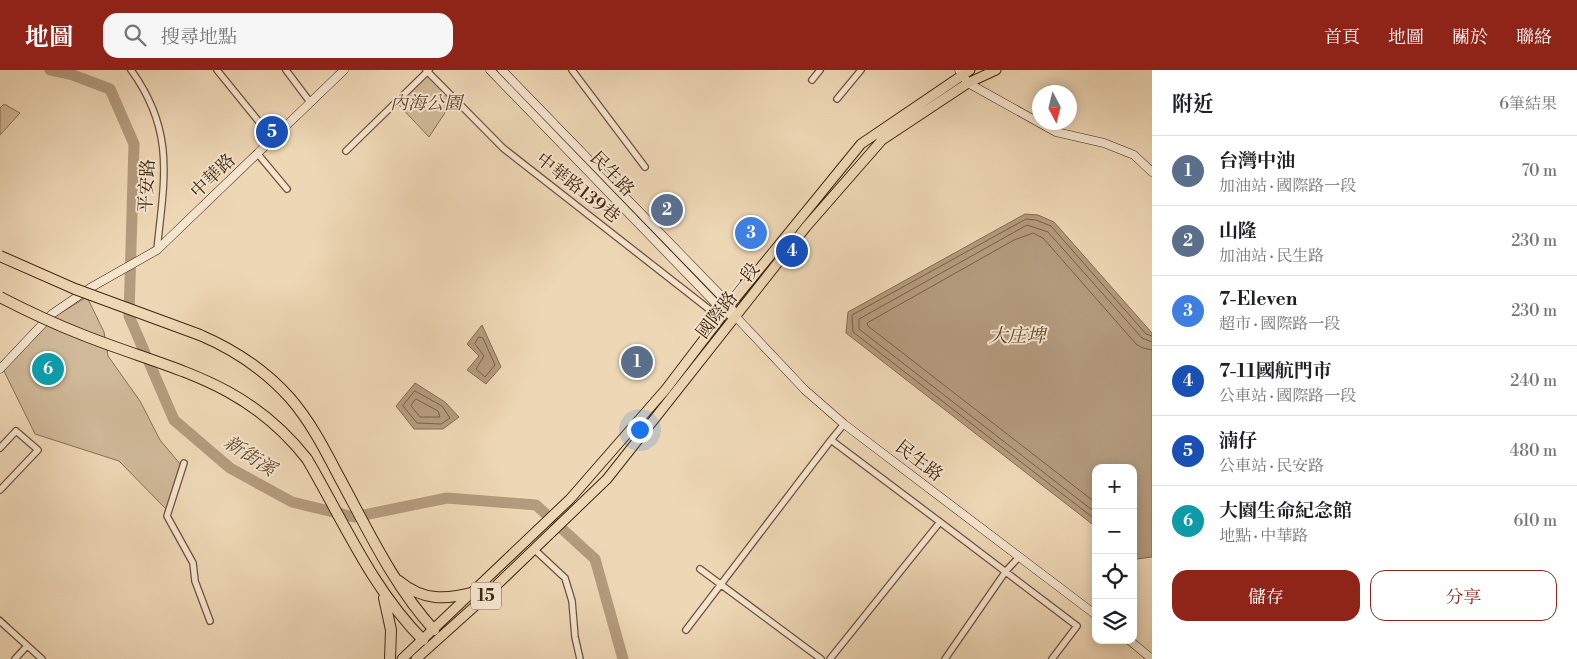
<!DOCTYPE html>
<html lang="zh-TW">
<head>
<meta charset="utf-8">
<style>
  :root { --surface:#fff; --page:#f6f6f6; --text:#202124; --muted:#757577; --line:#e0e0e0; --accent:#8f2418 }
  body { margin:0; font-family:"Libre Bodoni","Noto Serif TC",serif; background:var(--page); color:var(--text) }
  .controls { position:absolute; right:15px; bottom:15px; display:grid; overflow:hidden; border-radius:10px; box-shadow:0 2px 12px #0003 }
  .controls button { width:45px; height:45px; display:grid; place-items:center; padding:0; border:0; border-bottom:1px solid var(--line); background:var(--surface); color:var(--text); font:25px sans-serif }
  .compass { position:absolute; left:1032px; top:15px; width:45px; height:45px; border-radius:50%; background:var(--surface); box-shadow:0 2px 12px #0003; rotate:173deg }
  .you { position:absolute; left:639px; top:359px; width:18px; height:18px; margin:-12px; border:4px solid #fff; border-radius:50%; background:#1a73e8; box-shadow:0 0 0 8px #1a73e833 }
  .badge { display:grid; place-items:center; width:32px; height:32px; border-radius:50%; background:var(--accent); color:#fff; font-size:16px; font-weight:700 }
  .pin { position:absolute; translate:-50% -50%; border:2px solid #fff; box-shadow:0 1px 5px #0006 }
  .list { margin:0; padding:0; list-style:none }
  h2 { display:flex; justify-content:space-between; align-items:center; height:65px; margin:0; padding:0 20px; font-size:21px }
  h2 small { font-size:16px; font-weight:400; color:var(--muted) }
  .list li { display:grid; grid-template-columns:32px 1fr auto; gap:15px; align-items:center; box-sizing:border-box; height:70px; padding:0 20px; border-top:1px solid var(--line) }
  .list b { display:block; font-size:19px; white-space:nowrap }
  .list p { margin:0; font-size:16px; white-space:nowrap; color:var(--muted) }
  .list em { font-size:16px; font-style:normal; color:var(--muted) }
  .actions { display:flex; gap:10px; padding:15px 20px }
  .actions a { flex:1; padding:11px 0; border:1px solid var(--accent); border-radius:15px; text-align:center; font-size:18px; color:var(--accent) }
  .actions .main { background:var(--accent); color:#fff }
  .icon { flex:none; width:28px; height:28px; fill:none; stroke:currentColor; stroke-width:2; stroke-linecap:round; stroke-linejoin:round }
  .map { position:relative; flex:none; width:1152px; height:589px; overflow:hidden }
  header { display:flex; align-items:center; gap:30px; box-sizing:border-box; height:70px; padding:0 25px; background:var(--accent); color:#fff }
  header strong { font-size:24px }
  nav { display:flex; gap:28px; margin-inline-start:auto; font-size:18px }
  .search { width:350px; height:45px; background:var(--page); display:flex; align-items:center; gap:12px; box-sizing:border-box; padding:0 18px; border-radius:15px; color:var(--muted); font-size:19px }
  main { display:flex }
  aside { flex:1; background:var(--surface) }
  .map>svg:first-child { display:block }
  .green { fill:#d0b999; stroke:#887055 }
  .water { fill:#b39b7d; stroke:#856d52 }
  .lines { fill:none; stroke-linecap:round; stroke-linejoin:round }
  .shore { stroke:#7a6147; stroke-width:1 }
  .stream { stroke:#856d52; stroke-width:2 }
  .river { stroke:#b39b7d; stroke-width:11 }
  .street-casing { stroke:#6c533a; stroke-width:8 }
  .secondary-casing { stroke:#402711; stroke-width:9 }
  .primary-casing { stroke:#402711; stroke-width:11 }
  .highway-casing { stroke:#402711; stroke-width:12 }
  .street { stroke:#f4e5cf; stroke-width:5.5 }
  .secondary { stroke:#f4e5cf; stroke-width:8 }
  .primary { stroke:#eed7b5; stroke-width:9 }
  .highway { stroke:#eed7b5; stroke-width:10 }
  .highway-bridge-casing { stroke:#402711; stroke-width:12; stroke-linecap:butt }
  .highway-bridge { stroke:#eed7b5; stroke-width:10 }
  .labels { text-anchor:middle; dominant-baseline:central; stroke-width:4; stroke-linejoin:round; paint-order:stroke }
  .shield { fill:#f4e5cf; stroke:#76604a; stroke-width:1 }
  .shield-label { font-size:16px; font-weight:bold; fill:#402711 }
  .park-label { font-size:18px; font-style:italic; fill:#5d442c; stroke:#f4e5cf }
  .street-label { font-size:18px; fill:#402711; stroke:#f4e5cf }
  .water-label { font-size:19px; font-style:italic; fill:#624a31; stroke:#f4e5cf }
</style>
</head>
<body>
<header>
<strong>地圖</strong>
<div class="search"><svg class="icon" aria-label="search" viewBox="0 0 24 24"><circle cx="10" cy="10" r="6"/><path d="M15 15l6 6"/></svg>搜尋地點</div>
<nav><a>首頁</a><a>地圖</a><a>關於</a><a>聯絡</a></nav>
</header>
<main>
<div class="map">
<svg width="1152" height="589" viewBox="0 0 1152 589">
  <rect width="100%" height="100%" fill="#eed7b5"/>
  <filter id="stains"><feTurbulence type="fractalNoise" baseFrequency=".004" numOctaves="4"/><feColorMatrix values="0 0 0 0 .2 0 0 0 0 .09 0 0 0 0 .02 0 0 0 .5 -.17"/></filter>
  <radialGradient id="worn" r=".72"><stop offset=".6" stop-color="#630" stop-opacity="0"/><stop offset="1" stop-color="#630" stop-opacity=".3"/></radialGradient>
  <path class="green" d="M428 2 454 29 429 67 396 32Z
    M4 34 20 43 0 65V38Z
    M87 227 104 262 108 286 140 331 160 370 181 395 179 417 166 439 119 391 35 364 2 297 44 253Z"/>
  <path class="water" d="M1025 144 1038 145 1054 152 1152 263V487L1137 489 1133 486V398H1096V457L846 263 848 242Z
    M482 255 501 297 486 314 467 300 479 286 467 274Z
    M415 313 445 332 459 347 443 359H414L396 336Z"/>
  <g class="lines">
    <path class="shore" d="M479 267 483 268 495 295 485 307 476 299 484 286 475 274Z
      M415 321 442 336 450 348 441 354 417 353 403 336Z
      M416 329 438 341 440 347H420L411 336Z
      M1096 433 868 256 867 253 1014 170 1033 163 1043 168 1136 274 1143 278 1152 280
      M1096 443 859 259V249L1027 155 1048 162 1142 268 1152 272
      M1096 450 853 262 852 245 1026 149 1036 150 1051 156 1146 264 1152 266"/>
    <path class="stream" d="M0 547 9 555"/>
    <path class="river" d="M50 0 73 5 110 19 134 74 129 246 174 350 230 398 292 432 354 447 447 428 536 435 595 489 623 589"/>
    <defs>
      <path id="street" d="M131 0C176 62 164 110 157 180
        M217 0 273 69
        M286 0 310 32
        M426 0 503 78 710 240 724 242
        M572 0 645 97
        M812 10 820 0
        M837 29 861 0
        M346 81 429 0
        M257 83 287 119
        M831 370 844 354
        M0 378 16 361 38 380 0 420
        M184 393 167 446 193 493 195 511 210 551
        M535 480 565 508 572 531 575 567 580 589
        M700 499 821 589
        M0 551 42 589
        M686 560 831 370 940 452
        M15 589 27 576
        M830 589 940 452 1077 556 1052 589
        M945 589 1006 501 1019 487"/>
      <path id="secondary" d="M490 0 724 242 736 247
        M502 0 730 235 736 247 805 320 844 354 1096 545
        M959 0 968 13 1056 62 1104 73 1134 85 1152 102
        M0 299 52 244 90 218 157 180 344 0
        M1129 570 1152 589"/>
      <path id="primary" d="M402 589 570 429 666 319 730 235 861 74 970 0
        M416 589 474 537 607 409 806 157 882 70 968 13 996 0"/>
      <path id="highway" d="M200 265C235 280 265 300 290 328 310 351 324 378 338 405 367 458 393 515 434 560
        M307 389C343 450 372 519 423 570
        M399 511C423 531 446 530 475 522
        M384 528 391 560 390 589"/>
    </defs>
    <use href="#street" class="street-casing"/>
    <use href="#secondary" class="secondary-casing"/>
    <use href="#primary" class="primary-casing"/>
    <use href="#highway" class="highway-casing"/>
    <use href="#street" class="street"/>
    <use href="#secondary" class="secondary"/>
    <use href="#primary" class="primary"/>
    <use href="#highway" class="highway"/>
    <defs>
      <path id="highway-bridge" d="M0 186 75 219 200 265
        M0 227C27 241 55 254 83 265 171 300 244 309 307 389"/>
    </defs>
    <use href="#highway-bridge" class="highway-bridge-casing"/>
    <use href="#highway-bridge" class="highway-bridge"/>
  </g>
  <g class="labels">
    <rect class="shield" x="471" y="512.5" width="30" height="27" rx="4"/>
    <g class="shield-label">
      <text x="486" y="526">15</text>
    </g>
    <g class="park-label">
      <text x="426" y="33">內海公園</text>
    </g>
    <g class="street-label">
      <text transform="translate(612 104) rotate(46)">民生路</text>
      <text transform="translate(213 106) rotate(-44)">中華路</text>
      <text transform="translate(147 116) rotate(-87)">平安路</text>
      <text transform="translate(578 118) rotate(38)">中華路139巷</text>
      <text transform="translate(728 231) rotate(-52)">國際路一段</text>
      <text transform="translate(919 391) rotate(38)">民生路</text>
    </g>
    <g class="water-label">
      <text x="1017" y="266">大庄埤</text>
      <text transform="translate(250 386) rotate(33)">新街溪</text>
    </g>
  </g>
  <rect width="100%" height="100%" filter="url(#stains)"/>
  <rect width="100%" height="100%" fill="url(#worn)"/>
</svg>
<div class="controls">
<button>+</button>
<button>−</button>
<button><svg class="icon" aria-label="locate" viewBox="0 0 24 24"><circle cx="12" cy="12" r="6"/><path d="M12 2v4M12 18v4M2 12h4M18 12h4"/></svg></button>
<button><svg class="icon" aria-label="layers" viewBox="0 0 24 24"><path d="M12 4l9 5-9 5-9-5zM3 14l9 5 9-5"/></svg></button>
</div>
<svg class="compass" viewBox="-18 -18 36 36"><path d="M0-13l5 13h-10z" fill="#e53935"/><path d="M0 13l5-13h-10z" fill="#757577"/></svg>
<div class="you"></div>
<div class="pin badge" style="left:637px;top:292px;background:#5c6f8a">1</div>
<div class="pin badge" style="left:667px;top:140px;background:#5c6f8a">2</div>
<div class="pin badge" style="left:751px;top:163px;background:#3f7fe0">3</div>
<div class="pin badge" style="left:792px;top:181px;background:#1a4fb4">4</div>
<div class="pin badge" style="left:272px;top:62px;background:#1a4fb4">5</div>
<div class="pin badge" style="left:48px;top:299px;background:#0f9aa8">6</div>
</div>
<aside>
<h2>附近<small>6筆結果</small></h2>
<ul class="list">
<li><span class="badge" style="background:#5c6f8a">1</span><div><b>台灣中油</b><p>加油站 · 國際路一段</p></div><em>70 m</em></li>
<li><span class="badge" style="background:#5c6f8a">2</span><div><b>山隆</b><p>加油站 · 民生路</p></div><em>230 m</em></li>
<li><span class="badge" style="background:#3f7fe0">3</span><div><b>7-Eleven</b><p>超市 · 國際路一段</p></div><em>230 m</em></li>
<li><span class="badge" style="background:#1a4fb4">4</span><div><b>7-11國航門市</b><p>公車站 · 國際路一段</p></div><em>240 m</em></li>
<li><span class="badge" style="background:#1a4fb4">5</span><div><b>湳仔</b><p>公車站 · 民安路</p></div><em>480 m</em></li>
<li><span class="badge" style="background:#0f9aa8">6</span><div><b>大園生命紀念館</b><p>地點 · 中華路</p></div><em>610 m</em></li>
</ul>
<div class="actions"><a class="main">儲存</a><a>分享</a></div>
</aside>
</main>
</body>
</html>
